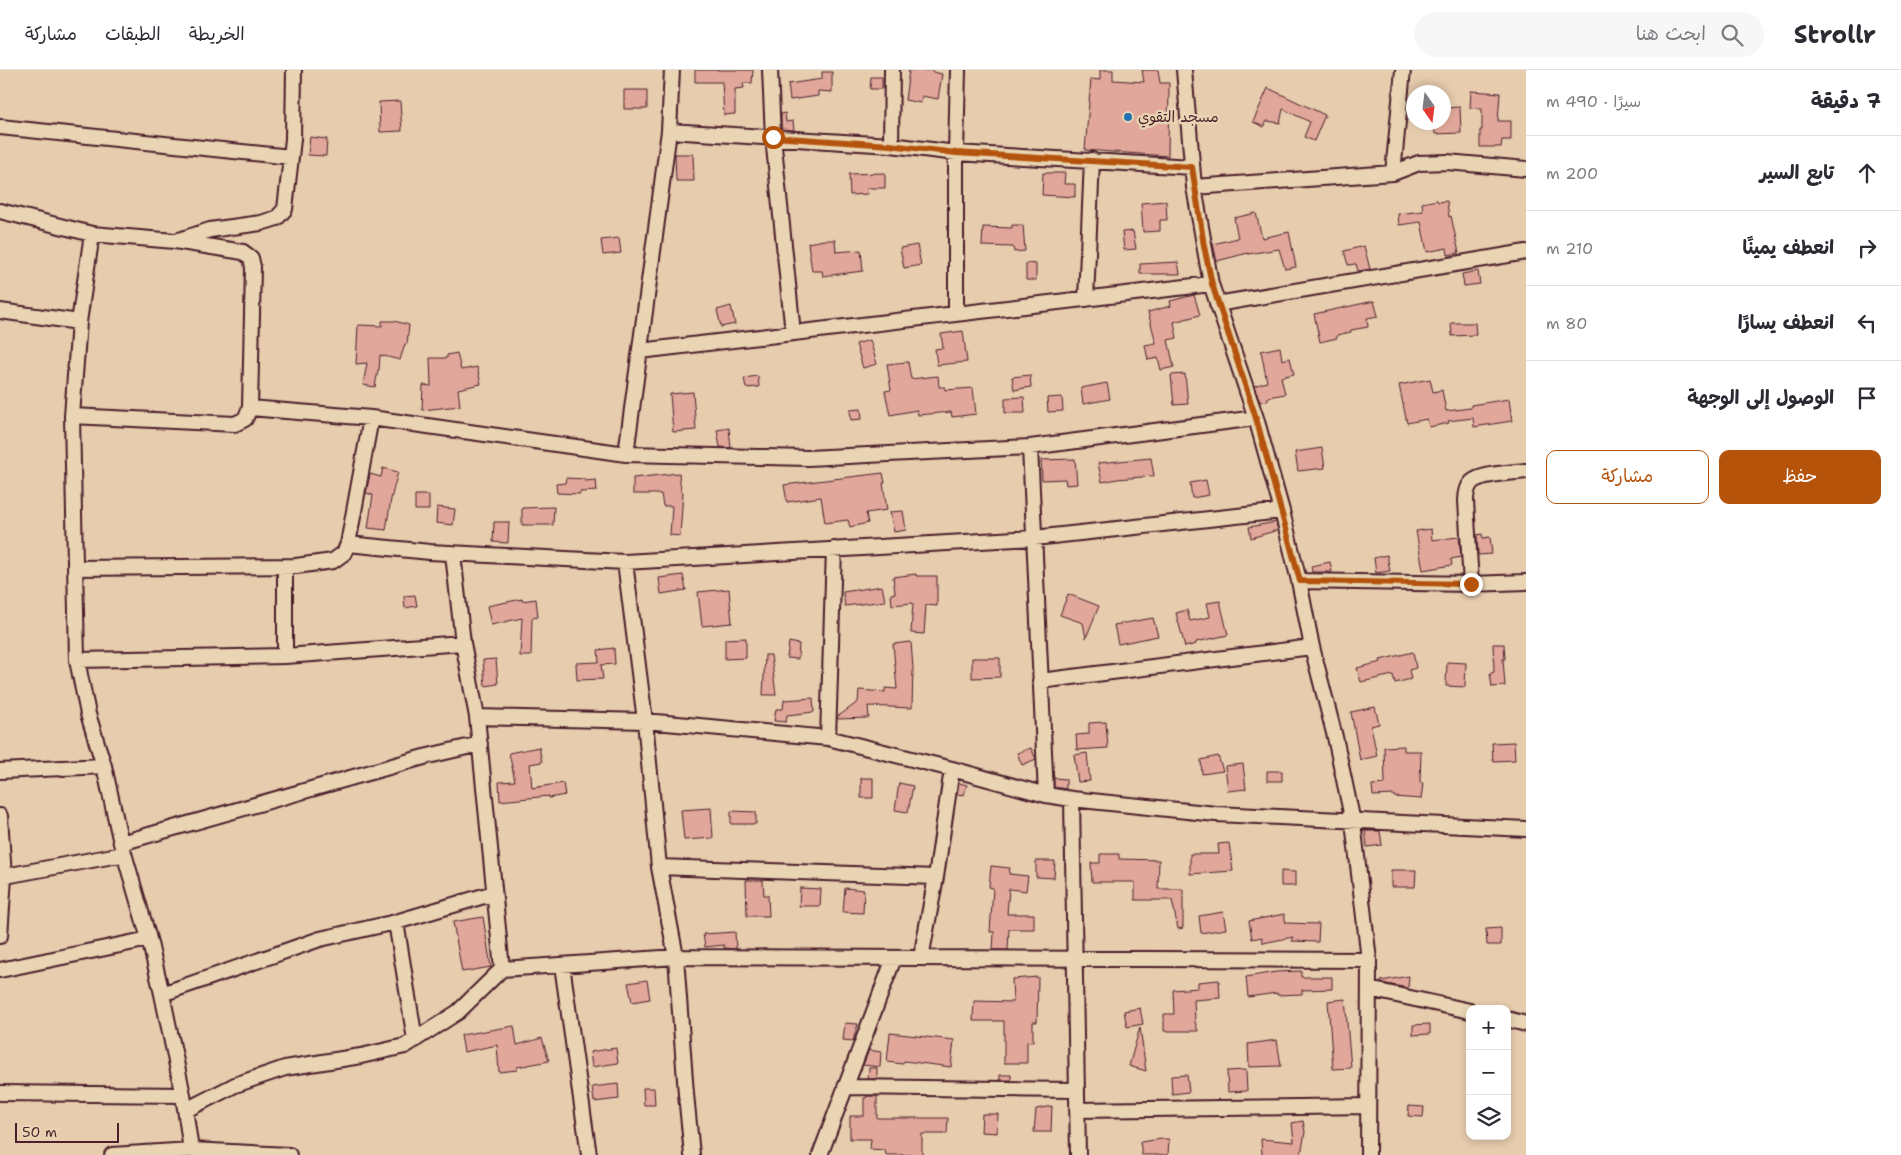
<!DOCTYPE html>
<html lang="ar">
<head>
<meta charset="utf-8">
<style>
  :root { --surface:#fff; --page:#f7f7f7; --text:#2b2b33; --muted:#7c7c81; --line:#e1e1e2; --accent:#b45309 }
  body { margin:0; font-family:"Shantell Sans","Playpen Sans Arabic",sans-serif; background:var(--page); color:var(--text); direction:rtl }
  .controls { position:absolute; right:15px; bottom:15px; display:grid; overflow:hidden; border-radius:10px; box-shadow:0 2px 8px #0003 }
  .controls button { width:45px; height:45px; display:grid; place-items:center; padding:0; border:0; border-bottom:1px solid var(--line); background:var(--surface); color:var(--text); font:25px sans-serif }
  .compass { position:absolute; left:1406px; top:15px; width:45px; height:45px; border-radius:50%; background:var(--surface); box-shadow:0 2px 8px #0003; rotate:166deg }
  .scale { position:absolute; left:15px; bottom:12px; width:104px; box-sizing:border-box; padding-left:5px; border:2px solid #4a1f2b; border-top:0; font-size:14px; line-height:18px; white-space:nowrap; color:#4a1f2b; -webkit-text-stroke:4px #e9d5b3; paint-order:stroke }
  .stop { position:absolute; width:15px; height:15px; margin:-11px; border:4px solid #b45309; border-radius:50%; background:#fff }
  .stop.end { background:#b45309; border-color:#fff; box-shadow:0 1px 5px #0008 }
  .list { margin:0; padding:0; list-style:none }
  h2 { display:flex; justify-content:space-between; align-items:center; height:65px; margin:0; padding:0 20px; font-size:21px }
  h2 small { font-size:16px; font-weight:400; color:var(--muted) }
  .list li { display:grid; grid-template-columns:32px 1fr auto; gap:15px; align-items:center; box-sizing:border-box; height:75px; padding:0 20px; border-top:1px solid var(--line) }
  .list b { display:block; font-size:19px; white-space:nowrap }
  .list em { font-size:16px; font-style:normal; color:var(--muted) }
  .actions { display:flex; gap:10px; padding:15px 20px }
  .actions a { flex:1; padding:11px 0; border:1px solid var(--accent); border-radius:10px; text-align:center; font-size:18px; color:var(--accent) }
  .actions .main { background:var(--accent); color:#fff }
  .icon { flex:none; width:28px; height:28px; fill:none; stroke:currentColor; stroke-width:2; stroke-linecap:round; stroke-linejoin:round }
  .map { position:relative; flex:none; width:1526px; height:1085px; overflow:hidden; direction:ltr }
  header { display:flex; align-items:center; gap:30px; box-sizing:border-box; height:70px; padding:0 25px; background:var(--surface); border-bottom:1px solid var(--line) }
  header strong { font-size:24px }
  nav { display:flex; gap:28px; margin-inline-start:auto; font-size:18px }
  .search { width:350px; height:45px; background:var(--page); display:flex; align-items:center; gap:12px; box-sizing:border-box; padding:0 18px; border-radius:28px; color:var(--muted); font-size:19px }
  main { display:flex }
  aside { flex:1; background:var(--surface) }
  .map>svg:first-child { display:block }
  .building { fill:#e0a79a; stroke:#4a1f2b }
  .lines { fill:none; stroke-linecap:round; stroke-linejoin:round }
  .street-casing { stroke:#4a1f2b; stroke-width:18 }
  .street { stroke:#e9d5b3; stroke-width:14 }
  .route { stroke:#b45309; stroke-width:6 }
  .poi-dot { fill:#1f6fb2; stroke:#e9d5b3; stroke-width:2 }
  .labels { text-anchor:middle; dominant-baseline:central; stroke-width:4.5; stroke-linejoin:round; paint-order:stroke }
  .poi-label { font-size:15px; fill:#4a1f2b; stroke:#e9d5b3; text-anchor:start }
</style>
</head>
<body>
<header>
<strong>Strollr</strong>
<div class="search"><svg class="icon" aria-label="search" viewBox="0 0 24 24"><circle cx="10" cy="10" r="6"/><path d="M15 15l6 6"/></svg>ابحث هنا</div>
<nav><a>الخريطة</a><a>الطبقات</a><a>مشاركة</a></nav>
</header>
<main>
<aside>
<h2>7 دقيقة<small>سيرًا · 490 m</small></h2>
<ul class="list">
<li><svg class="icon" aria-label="ahead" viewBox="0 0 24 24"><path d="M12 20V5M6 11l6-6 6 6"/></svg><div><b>تابع السير</b></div><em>200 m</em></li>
<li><svg class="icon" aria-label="right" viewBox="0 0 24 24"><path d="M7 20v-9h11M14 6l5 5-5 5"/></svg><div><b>انعطف يمينًا</b></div><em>210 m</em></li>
<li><svg class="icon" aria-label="left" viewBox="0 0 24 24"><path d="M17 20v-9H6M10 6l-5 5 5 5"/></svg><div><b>انعطف يسارًا</b></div><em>80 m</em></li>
<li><svg class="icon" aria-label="arrive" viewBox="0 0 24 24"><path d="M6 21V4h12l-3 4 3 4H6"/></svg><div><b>الوصول إلى الوجهة</b></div></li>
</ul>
<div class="actions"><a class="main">حفظ</a><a>مشاركة</a></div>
</aside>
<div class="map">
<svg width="1526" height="1085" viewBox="0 0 1526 1085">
  <rect width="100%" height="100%" fill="#e7ccae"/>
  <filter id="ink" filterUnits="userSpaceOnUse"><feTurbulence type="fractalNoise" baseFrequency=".02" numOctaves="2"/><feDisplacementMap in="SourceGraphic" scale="10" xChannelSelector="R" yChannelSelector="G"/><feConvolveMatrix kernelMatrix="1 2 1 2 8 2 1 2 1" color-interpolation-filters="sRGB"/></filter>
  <g filter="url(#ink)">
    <path class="building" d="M695 0H753L752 13H743L744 18 735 19V44L724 45 722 12H695Z
      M909 0H933V2L942 4 938 29 922 26 921 33 905 30Z
      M1100 0H1113V10L1144 12 1142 0H1158L1160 13H1169L1168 86 1085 80 1091 9 1100 10Z
      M822 2H832V22L818 21V26L790 30 788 14 822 9Z
      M871 7H882V19H870Z
      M1268 18 1325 45 1314 71 1304 67 1310 52 1283 39 1280 53 1267 51 1264 57 1253 52Z
      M624 20H647V39H624Z
      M1471 21 1500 23 1498 51H1511V70H1502L1501 77H1480V60H1482V39L1470 38Z
      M400 31 402 61 380 62 379 32Z
      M1460 37 1461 63 1435 64 1434 52H1444V38Z
      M785 43 786 52 793 51 794 60 781 59V44Z
      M310 67 327 69 326 86 308 85Z
      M675 84H693L694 111H676Z
      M885 103V118H867L868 124 850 125 849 104Z
      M1043 103H1065L1064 114H1075V127L1042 125Z
      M1437 130 1438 132 1447 131 1449 147 1451 146 1459 183 1448 185 1447 178 1427 182 1421 152 1399 155 1398 144 1423 141 1422 133Z
      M1166 131 1167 150H1160V161L1143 162 1141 133Z
      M1256 143 1262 168 1289 162 1296 197 1285 199 1279 179 1248 184V183L1217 191 1213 174 1238 168 1234 148Z
      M1012 155H1023L1025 181 1014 182 1013 177 982 176 983 157 1012 158Z
      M1133 161 1136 179 1124 180 1122 162Z
      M619 168 621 183 603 185 601 170Z
      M824 170H835L836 182 861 180 863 201 823 206 822 201H812L808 173Z
      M917 175 921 195 904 198 900 178Z
      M1364 176 1370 199 1358 201 1356 194 1348 195 1344 181Z
      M1178 192 1180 204H1140V194Z
      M1026 193 1036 194V210H1026Z
      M1478 201 1480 214 1464 216 1462 204Z
      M1194 225 1200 245 1174 252 1177 268 1168 270 1174 297 1161 300 1158 288 1148 290 1145 275 1156 273 1148 242 1171 236 1170 231Z
      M1374 231 1378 246 1367 248 1368 257 1351 260V262L1337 265V268L1320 272 1314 244Z
      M731 236 735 254 721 257 717 240Z
      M382 251H394L409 255 407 274H405L400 290 380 285 379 300H378L375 317 363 315 367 293 356 294 358 255 382 256Z
      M1451 253H1475L1476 265 1452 266Z
      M963 261 967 292 937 295 935 279 943 278 941 264Z
      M870 270 877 294 863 298 856 274Z
      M1280 277 1282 290 1290 288 1294 304 1281 307 1285 324 1268 327V330L1260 332 1254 316 1267 312 1261 281Z
      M457 283 461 300 477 297 481 314 458 319 460 336 422 340 423 315 431 316 430 288H447V285Z
      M908 292 911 309 938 306 939 317H945V320L973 318 976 344 952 347 951 342 918 345 917 340 890 345 885 321 891 320 887 294Z
      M1185 304 1188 334 1174 335 1171 305Z
      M1030 305 1031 317 1014 320 1012 307Z
      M758 306 759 317 746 318 744 308Z
      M1430 309 1433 322 1442 320 1446 341 1471 338V335L1509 329 1512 351 1474 357 1473 348 1448 351 1449 353 1429 357 1427 349 1407 353 1399 315Z
      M1107 313 1110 329 1083 334 1081 318Z
      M693 322 696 360 673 362 670 324Z
      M1024 327 1025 343H1005V328Z
      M1062 327 1063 341 1048 342 1047 328Z
      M861 339 862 349 851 350 850 340Z
      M729 358 731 378 720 377 717 360Z
      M1322 378 1325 398 1298 401 1295 382Z
      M1151 388 1154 406 1117 409 1102 412 1098 393Z
      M1075 389 1077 414 1066 415 1065 409 1042 410 1041 390Z
      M383 398 398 402 391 429 386 460 368 458 373 425 366 423 370 404 381 407Z
      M679 403 681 421 683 422 680 466 670 465 672 436H663L661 424H633V408Z
      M883 403 885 413H883L887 440 866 443 868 453 850 457 848 450 825 453 821 427 787 432 784 415Z
      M566 408 585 409V411L596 410 597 421 580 422V424L557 423 556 414 565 413Z
      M1206 410 1209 425 1192 428 1190 413Z
      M415 425H429V440H415Z
      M437 437 455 439 453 455 436 453Z
      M554 437 553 455H522V438Z
      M903 441 906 460 894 462 890 442Z
      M494 452H509L508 473 493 472Z
      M1276 452 1278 460 1251 468 1249 457Z
      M1431 459 1432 470 1459 467 1461 487 1451 489 1452 495 1423 500 1416 461Z
      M1482 464 1483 468 1490 467 1492 484 1478 485 1477 465Z
      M1387 485 1390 501 1376 503 1374 488Z
      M1330 492 1332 502H1312L1311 496Z
      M916 504V506H937V536L926 535 924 564 911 563 913 533 892 535 891 524 895 523 893 507Z
      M683 505 686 520 661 524 659 508Z
      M882 516 885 531 845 536 843 522Z
      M729 519 732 553 702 556 698 522Z
      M1068 524 1099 536 1086 568 1083 553 1060 545Z
      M415 525 417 536 405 538 404 526Z
      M522 529V531L536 529 538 547 532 548 531 586H520L522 548 491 555 487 536Z
      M1220 531 1228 565 1196 572V574L1185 577 1176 543 1187 540 1190 551 1210 547 1207 533Z
      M1153 548 1158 566 1118 574 1114 555Z
      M746 568V588L725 589V569Z
      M789 572 799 574 798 589 787 588Z
      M911 572 913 598 912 638 868 636 869 648 837 649V647L858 632 859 620 885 622V618L897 619 893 574Z
      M1493 574H1504L1505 589H1503L1505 616 1492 617 1490 603 1494 602Z
      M614 578 615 594 601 595 603 609 577 610 576 593 599 592 598 580Z
      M1413 582 1416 598 1409 600 1411 609 1395 613 1393 605 1361 612 1357 598 1381 592 1380 590Z
      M765 585H771L776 625H763Z
      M972 588H1000V607L972 608Z
      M496 589 498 614 485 616 483 590Z
      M1447 592 1466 593 1465 617 1446 616Z
      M813 628 814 642 787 645 786 652 774 651 776 639H783L784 630Z
      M1375 637 1379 654 1371 656 1377 686 1360 690 1351 642Z
      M1106 652 1108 678 1077 680 1076 665 1089 664V653Z
      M1514 672 1515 690 1493 691 1492 673Z
      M1404 676V681H1421L1420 713H1423L1421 729 1394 727V725L1373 726 1372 715 1385 714 1384 677Z
      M539 677 542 692 530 694 532 718 563 713 565 725 549 728V726L500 731 499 712 515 711 509 683Z
      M1031 678 1036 689 1022 695 1017 683Z
      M1087 683 1090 711 1078 712 1074 685Z
      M1218 686 1223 701 1202 704 1201 690Z
      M1243 694 1246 719 1228 721 1225 696Z
      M1267 701H1282V711H1267Z
      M861 708H873V728H861Z
      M1054 708 1066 709V719L1054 717Z
      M899 713 913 716 908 742 895 740Z
      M959 713 967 715 964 725 957 724Z
      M711 738 713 768 684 770 681 740Z
      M731 741 756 742V754H731Z
      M1365 761H1380L1382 775 1367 777Z
      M1229 773 1233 801 1190 804V784H1219L1218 774Z
      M1100 784H1119V789L1159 790 1158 819H1183V858L1178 859 1172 830H1135V812H1092L1091 793H1100Z
      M1036 791H1055L1054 808 1036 807Z
      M991 796 1010 798 1009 804 1028 806 1026 821 1009 819 1007 844H1034V859H1009L1008 880H993L994 862H990L993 818 989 817Z
      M1391 800H1416L1415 817H1391Z
      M1281 801 1295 802V816H1281Z
      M746 810H763L764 825H768L769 846H747Z
      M800 818 821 819 820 836H799Z
      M845 818 864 820 863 843 843 842Z
      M1223 842 1226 859 1201 863 1199 846Z
      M1284 844 1286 853 1319 854 1318 872 1292 871 1293 867 1263 873 1262 867 1252 869 1249 851Z
      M483 847 491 897 462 902 453 852Z
      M1501 858V875H1487L1486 859Z
      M735 862 736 879 724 878V875L705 877 703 864Z
      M1301 901V907H1332V919L1302 920V924L1277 925V923L1248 927 1246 907 1276 902Z
      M1409 906 1408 918 1381 913V911Z
      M1038 907 1037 952H1033V971L1027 972V993H1004V951H973L974 931 1013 932 1012 909Z
      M647 910 650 929 632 932 628 913Z
      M1219 910 1220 928 1194 930 1195 952 1198 961H1164V944H1174L1173 920 1198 918V912Z
      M1345 929 1351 998 1333 999 1328 931Z
      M1140 938 1143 954 1127 957 1124 941Z
      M845 953 858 954 853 971 843 970Z
      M1430 954V964L1413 965V955Z
      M514 956 517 975 542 968 549 991 517 997V1000L499 1002 497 975 464 982 461 965Z
      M1140 957 1146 1001 1129 996Z
      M890 963 954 970 951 997 904 991 903 994 887 992Z
      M1277 970 1281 996 1249 997 1248 974Z
      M616 978 618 993 592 997 590 982Z
      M869 980 881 982 880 997 863 995Z
      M869 998H877V1009H868Z
      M1246 1000 1247 1021 1228 1022 1227 1001Z
      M1000 1005H1011V1010H1000Z
      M1187 1005 1189 1022 1172 1024 1171 1006Z
      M618 1014 619 1029 594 1032 592 1017Z
      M643 1018H654L655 1035H644Z
      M867 1026H877V1048H948L947 1064H922V1085H886L885 1080 870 1079 871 1069H850V1046H864V1028H866Z
      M1052 1036 1051 1062H1034L1036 1039Z
      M1409 1036 1424 1037 1423 1047 1408 1046Z
      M982 1044H998L997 1063 981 1062Z
      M1303 1051 1305 1062 1301 1085H1262L1261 1069 1294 1072 1292 1053Z
      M1162 1069H1169L1168 1085H1142L1140 1072Z"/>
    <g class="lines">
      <defs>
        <path id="street" d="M770 0 773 67 793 263
          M1184 0 1194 117 1211 214 1256 348 1282 441 1299 511 1312 577 1335 667 1353 752 1369 890 1368 1085
          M0 57 291 87 293 69 294 0
          M669 61 891 75 956 83 1192 97
          M891 75 892 0
          M1393 103 1403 0
          M1194 117 1393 103 1419 93 1447 92 1526 99
          M0 141 92 164 79 252 72 346 77 590 88 644 104 696 121 773 149 869 162 924 183 1025 191 1080
          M92 164 175 171 243 182 251 188 253 197 250 338 371 348 626 384 808 388 1030 377 1256 348
          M179 170 210 160 261 153 277 148 285 139 291 87
          M1086 229 1092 90
          M1217 234 1526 182
          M0 241 79 252
          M956 244V83L958 0
          M640 281 1211 214
          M72 346 235 354 245 349 250 338
          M1030 377 1046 725
          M626 384 669 61 672 0
          M348 474 371 348
          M453 484 463 573 477 647 502 899
          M625 492 645 651 659 797 676 887 686 1024 692 1085
          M285 497V586
          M75 498 296 496 333 491 344 483 348 474 430 482 625 492 1034 468 1282 441
          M1299 511 1471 514 1526 512
          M1471 514 1466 431C1466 424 1467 417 1472 412 1482 403 1513 403 1526 401
          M77 590 285 586 463 573
          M1040 611 1312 577
          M477 647 645 651 828 668 952 699 1046 725 1072 729 1216 744 1526 759
          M828 668 834 479
          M0 701 104 696
          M1072 729 1078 1085
          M0 746 4 807 0 866
          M121 773 424 687 480 674
          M659 797 936 807
          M0 807 124 784
          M396 852 415 970
          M921 888 936 807 952 699
          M562 895 589 1085
          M0 900 149 869
          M1369 919 1470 941
          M162 924 320 869 396 852 494 823
          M1507 949 1526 954
          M845 1017 1076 1020
          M0 1023 183 1025
          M186 1040 235 1015 285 998 361 986 405 976 458 942 502 899 676 887 1369 890
          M1077 1040 1368 1036
          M112 1085 191 1080 289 1085
          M820 1085 894 888"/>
      </defs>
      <use href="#street" class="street-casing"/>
      <use href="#street" class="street"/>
    </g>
  </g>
  <g class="lines" filter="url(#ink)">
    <path class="route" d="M773 67 890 75 956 83 1192 97 1204 176 1212 214 1256 348 1300 511 1471 514"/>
  </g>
  <circle class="poi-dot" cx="1128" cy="47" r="5"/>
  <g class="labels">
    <g class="poi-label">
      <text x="1138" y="47">مسجد التقوي</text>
    </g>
  </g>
</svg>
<div class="controls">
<button>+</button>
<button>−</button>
<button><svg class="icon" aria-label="layers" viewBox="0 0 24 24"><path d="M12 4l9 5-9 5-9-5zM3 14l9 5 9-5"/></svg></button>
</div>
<svg class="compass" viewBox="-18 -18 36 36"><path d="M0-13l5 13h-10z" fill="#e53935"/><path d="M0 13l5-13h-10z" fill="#7c7c81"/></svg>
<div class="scale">50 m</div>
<div class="stop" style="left:773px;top:67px"></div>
<div class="stop end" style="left:1471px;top:514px"></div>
</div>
</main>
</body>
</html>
